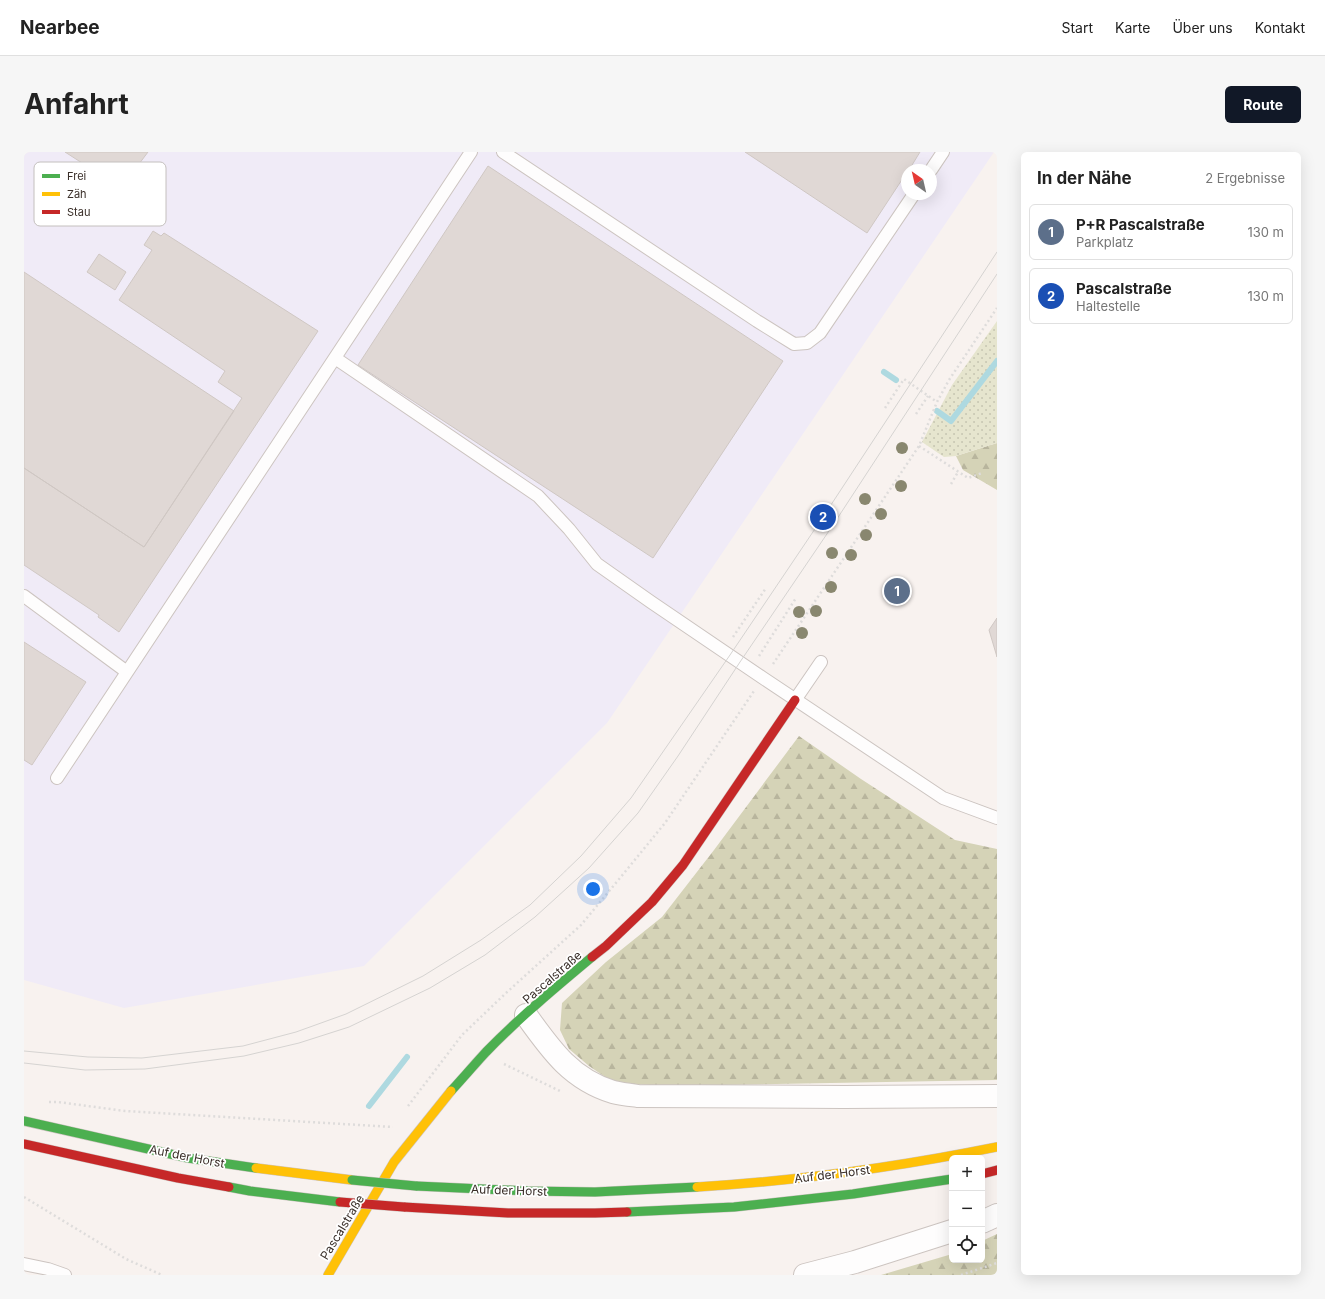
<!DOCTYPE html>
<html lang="de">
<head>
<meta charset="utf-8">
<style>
  :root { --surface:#fff; --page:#f6f6f6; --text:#222; --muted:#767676; --line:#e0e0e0; --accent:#111827 }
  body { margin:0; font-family:Inter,sans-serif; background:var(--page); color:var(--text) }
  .controls { position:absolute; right:12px; bottom:12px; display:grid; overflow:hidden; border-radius:6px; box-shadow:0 4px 16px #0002 }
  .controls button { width:36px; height:36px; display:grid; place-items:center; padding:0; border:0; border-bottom:1px solid var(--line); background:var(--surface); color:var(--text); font:20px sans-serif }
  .compass { position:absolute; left:877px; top:12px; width:36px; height:36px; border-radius:50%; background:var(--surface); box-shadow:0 4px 16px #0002; rotate:326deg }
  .you { position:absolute; left:569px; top:737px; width:14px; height:14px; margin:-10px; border:3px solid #fff; border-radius:50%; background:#1a73e8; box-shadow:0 0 0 6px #1a73e833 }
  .badge { display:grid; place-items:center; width:26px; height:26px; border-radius:50%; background:var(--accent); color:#fff; font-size:13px; font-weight:700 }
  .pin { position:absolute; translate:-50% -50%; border:2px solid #fff; box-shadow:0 1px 4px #0006 }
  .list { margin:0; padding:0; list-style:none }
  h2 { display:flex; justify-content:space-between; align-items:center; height:52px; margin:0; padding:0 16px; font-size:17px }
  h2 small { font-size:13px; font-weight:400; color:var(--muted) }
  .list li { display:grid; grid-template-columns:26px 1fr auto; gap:12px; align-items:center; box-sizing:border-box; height:56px; margin:0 8px 8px; padding:0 8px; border:1px solid var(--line); border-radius:6px }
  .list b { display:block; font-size:15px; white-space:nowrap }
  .list p { margin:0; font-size:13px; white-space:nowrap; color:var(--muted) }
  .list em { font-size:13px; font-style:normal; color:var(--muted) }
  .icon { flex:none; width:22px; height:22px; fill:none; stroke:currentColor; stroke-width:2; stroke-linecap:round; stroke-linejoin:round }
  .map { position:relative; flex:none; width:973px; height:1123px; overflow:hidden; border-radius:6px }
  header { display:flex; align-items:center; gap:24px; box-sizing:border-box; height:56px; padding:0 20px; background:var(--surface); border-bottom:1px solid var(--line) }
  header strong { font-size:19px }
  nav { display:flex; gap:22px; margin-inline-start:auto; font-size:14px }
  .intro { display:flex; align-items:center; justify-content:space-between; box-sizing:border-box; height:96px; padding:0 24px }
  h1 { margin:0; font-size:28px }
  .button { padding:10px 18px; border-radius:6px; background:var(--accent); color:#fff; font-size:14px; font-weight:700 }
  main { display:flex; gap:24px; padding:0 24px }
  aside { flex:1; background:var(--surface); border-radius:6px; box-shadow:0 4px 16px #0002 }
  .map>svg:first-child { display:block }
  .industrial { fill:#f0ebf7; fill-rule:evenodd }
  .forest { fill:url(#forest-firs) }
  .park { fill:url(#park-dots) }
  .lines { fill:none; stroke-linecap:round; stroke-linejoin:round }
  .stream { stroke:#aed9e0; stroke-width:6 }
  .building { fill:#e0d8d5; stroke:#cfc7c3 }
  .lane-casing { stroke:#ccc4c0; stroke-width:14 }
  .street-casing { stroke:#ccc4c0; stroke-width:24 }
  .fast-casing { stroke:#ccc4c0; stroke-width:10 }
  .slow-casing { stroke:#ccc4c0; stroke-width:10 }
  .jam-casing { stroke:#ccc4c0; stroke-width:10 }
  .path { stroke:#dedcdb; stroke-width:2.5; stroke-dasharray:2 3; stroke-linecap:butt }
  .lane { stroke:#fefdfd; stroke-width:12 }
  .street { stroke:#fefdfd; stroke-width:22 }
  .fast { stroke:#4caf50; stroke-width:9 }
  .slow { stroke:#ffc107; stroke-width:9 }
  .jam { stroke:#c62828; stroke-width:9 }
  .tram { stroke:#d5d3d1; stroke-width:1 }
  .fast-bridge-casing { stroke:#ccc4c0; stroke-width:10; stroke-linecap:butt }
  .jam-bridge-casing { stroke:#ccc4c0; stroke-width:10; stroke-linecap:butt }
  .fast-bridge { stroke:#4caf50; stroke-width:9 }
  .jam-bridge { stroke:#c62828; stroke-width:9 }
  .tree { fill:#89876f }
  .labels { text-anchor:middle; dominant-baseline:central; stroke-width:3.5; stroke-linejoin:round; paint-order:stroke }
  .street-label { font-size:12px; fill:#392e28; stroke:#fff }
  .key { fill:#fff; stroke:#c4c0be; stroke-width:1 }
  .key-label { font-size:11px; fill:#392e28 }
</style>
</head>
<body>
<header>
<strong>Nearbee</strong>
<nav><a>Start</a><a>Karte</a><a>Über uns</a><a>Kontakt</a></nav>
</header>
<div class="intro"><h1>Anfahrt</h1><a class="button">Route</a></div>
<main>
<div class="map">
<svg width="973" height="1123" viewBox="0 0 973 1123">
  <defs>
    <pattern id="forest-firs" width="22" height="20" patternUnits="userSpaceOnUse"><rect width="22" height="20" fill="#d5d3b7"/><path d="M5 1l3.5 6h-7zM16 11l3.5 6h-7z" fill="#b8b59d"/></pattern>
    <pattern id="park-dots" width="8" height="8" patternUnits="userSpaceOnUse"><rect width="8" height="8" fill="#e6e5ce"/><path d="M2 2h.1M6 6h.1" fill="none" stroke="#c6c5b1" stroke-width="1.8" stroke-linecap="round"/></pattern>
  </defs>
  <rect width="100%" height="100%" fill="#f8f2ef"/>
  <path class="industrial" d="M0 0H970L583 571 340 814 100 856 0 828ZM883 18H907V42H883Z"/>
  <path class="forest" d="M973 291V338L939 318 932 304Z
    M775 584 837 627 931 688 973 697V928L643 934 590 931 565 914 545 897 536 878 538 851 582 810 638 765 690 698Z
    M973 1082V1123H857L928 1102V1108H958V1089Z"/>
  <path class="park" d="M973 169V291L932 304 920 305 898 290 928 233Z"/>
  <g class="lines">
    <path class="stream" d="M860 220 872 228
      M913 259 927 269 973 209
      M345 954 383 905"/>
  </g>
  <path class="building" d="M41 0H124L97 36Z
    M721 0H896L885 18H883V20L843 81Z
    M464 14 759 209 629 406 334 213Z
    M129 79 137 84 140 81 294 179 95 480 74 465 75 463 0 413V316L120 395 218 246 194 230 201 219 95 148 128 98 120 93Z
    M75 102 102 120 91 138 63 120Z
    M0 120 210 259 120 395 0 316Z
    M973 466V505L965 478Z
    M0 490 62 530 8 613 0 608Z"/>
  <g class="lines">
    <defs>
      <path id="lane" d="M479 0 733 169 770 192 783 191 796 181 890 42
        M907 18 919 0
        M311 206 514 344 545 377 573 412 627 450 739 526 919 646 973 666
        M0 444 103 520
        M771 548 797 510
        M33 626 447 0
        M0 1112 24 1117 41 1123"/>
      <path id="street" d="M502 863C527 898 547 927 589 940 597 942 606 943 614 944L820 945 973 944
        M958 1070 973 1063
        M781 1123 831 1110 928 1079"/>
      <path id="fast" d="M427 939C439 926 450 913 462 900 495 866 532 835 568 805
        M0 969 164 1006 232 1016
        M392 1034 504 1039 571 1040 673 1035
        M205 1035 226 1039 316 1050
        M603 1060 710 1055 829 1042 928 1027"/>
      <path id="slow" d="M232 1016 328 1028
        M673 1035C774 1029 874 1015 973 995
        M304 1123 370 1010 427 939"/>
      <path id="jam" d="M568 805 582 794 628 750 659 713 771 548
        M0 992 154 1026 205 1035
        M958 1022 973 1018
        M380 1055 484 1061H571L603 1060"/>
    </defs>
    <use href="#lane" class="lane-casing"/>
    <use href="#street" class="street-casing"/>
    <use href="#fast" class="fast-casing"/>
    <use href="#slow" class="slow-casing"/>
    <use href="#jam" class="jam-casing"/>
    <path class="path" d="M861 256 880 227 913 250
      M892 262 904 244
      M895 294 944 326 958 321
      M927 332 934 320
      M709 485 742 436
      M735 504 772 446
      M749 512 895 294 913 250 925 228 973 156
      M480 912 538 940
      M25 950H34L101 959 369 975
      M384 954 438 883 482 841 557 773 596 726 641 671 730 539
      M0 1045 102 1107 138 1123
      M937 1123 973 1111"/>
    <use href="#lane" class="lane"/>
    <use href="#street" class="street"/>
    <use href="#fast" class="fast"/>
    <use href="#slow" class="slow"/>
    <use href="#jam" class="jam"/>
    <path class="tram" d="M0 899 64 905 118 906 219 894 272 880 322 862 399 824 457 788 506 753 557 704 607 646 706 503 799 365 973 100
      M0 911 61 918 121 917 220 904 275 891 325 875 406 836 461 803 511 765 565 716 614 661 654 604 716 510 809 373 973 122"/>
    <defs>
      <path id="fast-bridge" d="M328 1028 392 1034"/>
      <path id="jam-bridge" d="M316 1050 380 1055"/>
    </defs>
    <use href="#fast-bridge" class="fast-bridge-casing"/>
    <use href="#jam-bridge" class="jam-bridge-casing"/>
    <use href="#fast-bridge" class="fast-bridge"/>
    <use href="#jam-bridge" class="jam-bridge"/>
  </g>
  <g class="tree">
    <circle cx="878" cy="296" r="6"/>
    <circle cx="877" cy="334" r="6"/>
    <circle cx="841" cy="347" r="6"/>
    <circle cx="857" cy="362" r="6"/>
    <circle cx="842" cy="383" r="6"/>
    <circle cx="808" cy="401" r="6"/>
    <circle cx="827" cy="403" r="6"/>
    <circle cx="807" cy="435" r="6"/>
    <circle cx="792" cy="459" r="6"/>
    <circle cx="775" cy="460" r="6"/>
    <circle cx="778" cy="481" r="6"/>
  </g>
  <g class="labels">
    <g class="street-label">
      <text transform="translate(528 825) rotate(-41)">Pascalstraße</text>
      <text transform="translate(163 1004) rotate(11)">Auf der Horst</text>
      <text transform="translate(808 1022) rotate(-7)">Auf der Horst</text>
      <text transform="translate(485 1038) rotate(2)">Auf der Horst</text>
      <text transform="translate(318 1075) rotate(-59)">Pascalstraße</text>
    </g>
  </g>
  <rect x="10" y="10" width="132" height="64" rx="6" class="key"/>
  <rect x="18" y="22" width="18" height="4" fill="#4caf50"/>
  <rect x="18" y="40" width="18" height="4" fill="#ffc107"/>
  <rect x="18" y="58" width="18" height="4" fill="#c62828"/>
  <g class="key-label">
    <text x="43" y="28">Frei</text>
    <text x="43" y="46">Zäh</text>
    <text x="43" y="64">Stau</text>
  </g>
</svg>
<div class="controls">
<button>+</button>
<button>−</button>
<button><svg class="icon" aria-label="locate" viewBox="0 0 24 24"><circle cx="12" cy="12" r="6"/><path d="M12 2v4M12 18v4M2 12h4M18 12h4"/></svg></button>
</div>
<svg class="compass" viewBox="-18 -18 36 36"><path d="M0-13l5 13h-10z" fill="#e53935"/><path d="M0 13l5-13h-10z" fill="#767676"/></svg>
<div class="you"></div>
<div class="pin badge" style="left:873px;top:439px;background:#5c6f8a">1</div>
<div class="pin badge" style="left:799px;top:365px;background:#1a4fb4">2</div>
</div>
<aside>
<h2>In der Nähe<small>2 Ergebnisse</small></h2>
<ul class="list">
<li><span class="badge" style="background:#5c6f8a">1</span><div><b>P+R Pascalstraße</b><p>Parkplatz</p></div><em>130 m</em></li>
<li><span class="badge" style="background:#1a4fb4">2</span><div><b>Pascalstraße</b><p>Haltestelle</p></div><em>130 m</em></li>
</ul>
</aside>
</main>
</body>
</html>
